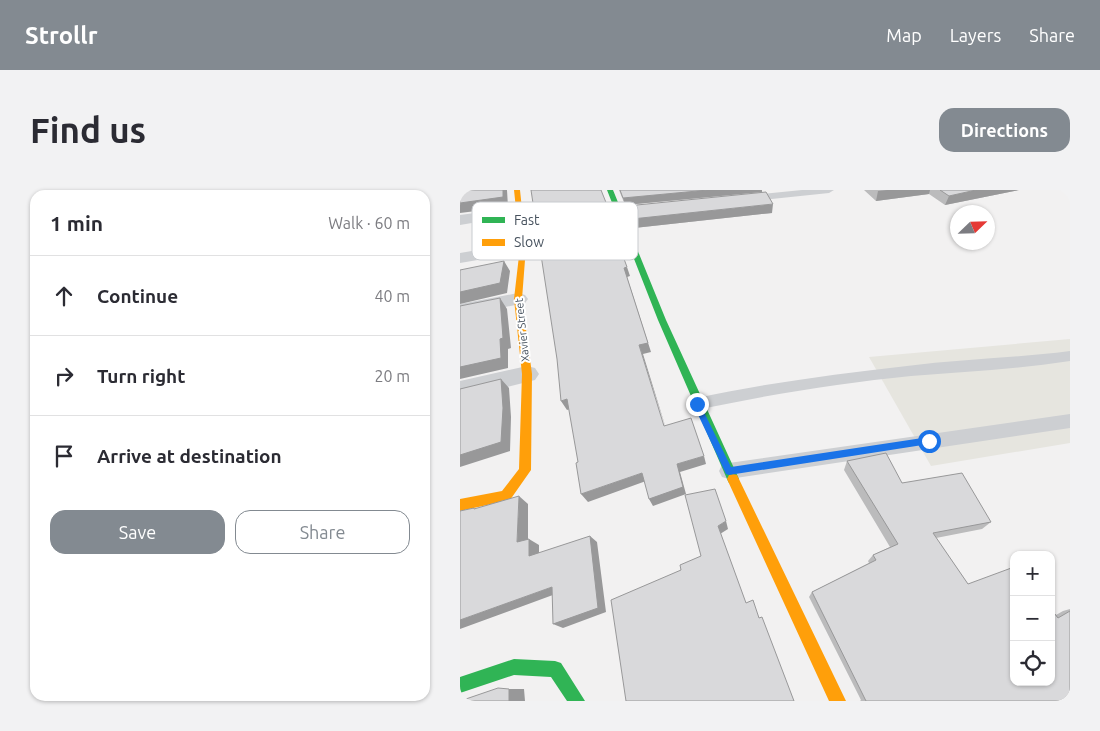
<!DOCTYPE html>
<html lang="en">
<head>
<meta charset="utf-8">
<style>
  :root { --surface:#fff; --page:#f2f2f3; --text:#2b2b33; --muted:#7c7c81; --line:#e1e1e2; --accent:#838a91 }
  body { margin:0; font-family:Ubuntu,sans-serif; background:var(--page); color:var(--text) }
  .controls { position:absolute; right:15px; bottom:15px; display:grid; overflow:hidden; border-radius:10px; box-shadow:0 1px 4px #0004 }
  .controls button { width:45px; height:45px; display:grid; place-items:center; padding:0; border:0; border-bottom:1px solid var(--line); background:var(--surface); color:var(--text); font:25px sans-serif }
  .compass { position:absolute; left:490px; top:15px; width:45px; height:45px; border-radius:50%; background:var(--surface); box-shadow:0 1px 4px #0004; rotate:67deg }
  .stop { position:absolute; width:15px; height:15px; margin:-11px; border:4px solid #1a73e8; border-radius:50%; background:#fff }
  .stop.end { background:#1a73e8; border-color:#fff; box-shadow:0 1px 5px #0008 }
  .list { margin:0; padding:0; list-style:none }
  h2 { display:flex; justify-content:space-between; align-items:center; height:65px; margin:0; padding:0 20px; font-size:21px }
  h2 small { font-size:16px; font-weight:400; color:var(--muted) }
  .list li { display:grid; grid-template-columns:32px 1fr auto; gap:15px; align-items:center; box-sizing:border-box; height:80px; padding:0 20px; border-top:1px solid var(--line) }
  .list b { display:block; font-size:19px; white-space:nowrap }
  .list em { font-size:16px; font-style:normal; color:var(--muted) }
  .actions { display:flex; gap:10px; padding:15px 20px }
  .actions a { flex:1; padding:11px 0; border:1px solid var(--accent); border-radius:15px; text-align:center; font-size:18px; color:var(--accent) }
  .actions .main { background:var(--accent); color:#fff }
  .icon { flex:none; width:28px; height:28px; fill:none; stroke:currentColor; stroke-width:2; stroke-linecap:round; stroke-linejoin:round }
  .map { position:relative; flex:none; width:610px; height:511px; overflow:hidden; border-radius:15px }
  header { display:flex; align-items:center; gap:30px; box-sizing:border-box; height:70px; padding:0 25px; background:var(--accent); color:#fff }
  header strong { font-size:24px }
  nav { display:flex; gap:28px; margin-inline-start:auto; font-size:18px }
  .intro { display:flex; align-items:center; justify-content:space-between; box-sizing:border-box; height:120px; padding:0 30px }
  h1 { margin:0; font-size:35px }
  .button { padding:12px 22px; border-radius:15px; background:var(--accent); color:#fff; font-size:18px; font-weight:700 }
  main { display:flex; gap:30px; padding:0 30px }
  aside { flex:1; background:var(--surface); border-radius:15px; box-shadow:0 1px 4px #0004 }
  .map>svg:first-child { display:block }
  .commercial { fill:#e6e5df }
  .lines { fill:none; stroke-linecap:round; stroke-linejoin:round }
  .lane { fill:#cdcfd2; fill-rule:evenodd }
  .street { fill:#cdcfd2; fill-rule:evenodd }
  .fast { fill:#30b455; fill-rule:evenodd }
  .slow { fill:#ff9f0a; fill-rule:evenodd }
  .wall { fill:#bbbbbc }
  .shaded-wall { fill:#989899 }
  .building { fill:#d9d9db; stroke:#989899 }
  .route { fill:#1a73e8 }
  .labels { text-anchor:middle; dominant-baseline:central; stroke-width:4; stroke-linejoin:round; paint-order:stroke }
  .far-street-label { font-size:11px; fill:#47525e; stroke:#fff }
  .key { fill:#fff; stroke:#c8cbcf; stroke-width:1 }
  .key-label { font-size:14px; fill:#47525e }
</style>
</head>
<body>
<header>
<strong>Strollr</strong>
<nav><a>Map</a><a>Layers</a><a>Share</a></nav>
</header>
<div class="intro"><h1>Find us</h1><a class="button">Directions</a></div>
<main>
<aside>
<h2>1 min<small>Walk · 60 m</small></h2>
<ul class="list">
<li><svg class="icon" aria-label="ahead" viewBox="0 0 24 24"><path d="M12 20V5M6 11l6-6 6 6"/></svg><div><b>Continue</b></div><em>40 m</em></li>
<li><svg class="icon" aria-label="right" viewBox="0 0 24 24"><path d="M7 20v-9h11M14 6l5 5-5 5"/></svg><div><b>Turn right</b></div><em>20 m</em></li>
<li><svg class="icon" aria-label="arrive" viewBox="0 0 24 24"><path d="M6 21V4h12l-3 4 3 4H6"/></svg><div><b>Arrive at destination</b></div></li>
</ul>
<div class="actions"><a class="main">Save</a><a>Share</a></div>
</aside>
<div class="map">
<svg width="610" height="511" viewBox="0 0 610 511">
  <rect width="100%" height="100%" fill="#f2f1f1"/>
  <path class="commercial" d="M610 149V253L471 276 409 167Z"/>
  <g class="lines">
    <path class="lane" d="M342 0H374L369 3 283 12 278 9 283 6Z
      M610 161V171C557 179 504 182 451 186 381 193 306 205 237 220L231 219 228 214 231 209 237 208C306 193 377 184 447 176 502 169 556 168 610 161Z
      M610 224V238L269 289 262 287 259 281 262 275 269 273Z"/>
    <path class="street" d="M59 17 64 18 66 21 64 24 0 35V25Z
      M162 27 167 29 170 32 167 35 112 46 87 58 0 73V63L82 49 101 39Z
      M58 103 65 105 68 109 65 113 0 126V114Z
      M67 176 75 178 79 184 75 190 0 209V191Z"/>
    <path class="fast" d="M147 0H153L206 130 279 289 277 293 273 294 269 293 267 289 198 130Z
      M54 469 95 471 101 473 125 511H107L91 487 54 485 0 503V487Z"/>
    <path class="slow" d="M54 0H60L66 57 62 109 72 184 71 280 50 310 0 321V309L42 301 59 279 62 184 54 109 60 57Z
      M273 284 277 285 386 511H369L267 289 269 285Z"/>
  </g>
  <path class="wall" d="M159 0H302V2L165 15Z
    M404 0H559L485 15 469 4 416 11Z
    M167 16 312 23 174 38Z
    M387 271 442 293 531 332 522 339 476 348 508 394 596 425 603 421 610 419V511H400L401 510 349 407 352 402 409 373 408 371 413 365 430 357 384 280Z"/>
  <path class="shaded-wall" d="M43 0H47L48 17 0 23V13Z
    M248 0H302V2L165 15 163 8Z
    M427 0H470L469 4 416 11 418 1Z
    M516 0H559L485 15 489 6Z
    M313 14 312 23 174 38 172 29Z
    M149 20 151 27 101 37 81 47 77 40 97 30Z
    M153 30 155 39 153 40 150 31Z
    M44 71 50 81 47 103 0 114V102Z
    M167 77 170 86 167 87 191 162 183 164 208 245 179 155 164 78Z
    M40 108 47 119 51 158 48 159V178L0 189V177Z
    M41 189 49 198 51 227 50 261 0 277V265Z
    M107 209 113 218 107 220 101 211Z
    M244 266 246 274 220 282 226 304 193 316 189 309 217 274Z
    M182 283 186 291 128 312 121 304Z
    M59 306 68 314V359L57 352Z
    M266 331 268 339 260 344 258 336Z
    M130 346 137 352 146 422 103 438 93 434Z
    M69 349 79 355V372L69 366Z
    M92 397 101 402 0 439V430Z
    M49 499H64L65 511H49Z"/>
  <path class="building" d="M0 0H43V7L0 13Z
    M71 0H141L149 20 97 30 77 40Z
    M160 0H248L163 8Z
    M480 0H516L489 6Z
    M306 2 313 14 172 29 167 16Z
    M153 30 150 31 167 77 164 78 188 153 179 155 204 236 231 228 244 266 217 274 223 297 189 309 182 283 121 304 116 273 118 272 107 209 101 211 97 169 79 52 109 39Z
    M44 71 40 93 0 102V80Z
    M40 108 43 148 40 149 41 168 0 177V116Z
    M41 189 43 218 41 252 0 265V199Z
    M426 263 442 293 502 283 531 332 473 343 508 394 554 377V492H591V419L598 428 610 421V511H406L352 402 416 370 413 365 438 354 387 271Z
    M255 299 266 331 258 336 286 413 293 410 299 428 302 427 334 511H166L151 410 221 380 220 375 241 366 225 305Z
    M59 306 57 352 69 349V366L130 346 138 418 93 434 92 397 0 430V321L14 318V319Z
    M38 498 49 499V511H0Z"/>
  <path class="route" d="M237 211 240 214 271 277 469 247 473 251 469 254 269 285 266 284 233 214Z"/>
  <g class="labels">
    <g class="far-street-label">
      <text transform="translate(62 140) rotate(-96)">Xavier Street</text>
    </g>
  </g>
  <rect x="12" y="12" width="166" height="58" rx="8" class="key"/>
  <rect x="22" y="27" width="23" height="6" fill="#30b455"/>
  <rect x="22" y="49" width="23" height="7" fill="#ff9f0a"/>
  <g class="key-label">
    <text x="54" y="35">Fast</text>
    <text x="54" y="57">Slow</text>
  </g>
</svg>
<div class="controls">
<button>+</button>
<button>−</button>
<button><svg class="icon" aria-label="locate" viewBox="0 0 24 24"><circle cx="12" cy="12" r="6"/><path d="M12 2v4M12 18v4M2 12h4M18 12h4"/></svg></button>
</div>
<svg class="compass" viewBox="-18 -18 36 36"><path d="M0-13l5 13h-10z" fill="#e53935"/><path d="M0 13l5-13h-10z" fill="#7c7c81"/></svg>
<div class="stop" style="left:469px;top:251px"></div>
<div class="stop end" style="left:237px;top:214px"></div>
</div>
</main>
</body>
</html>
